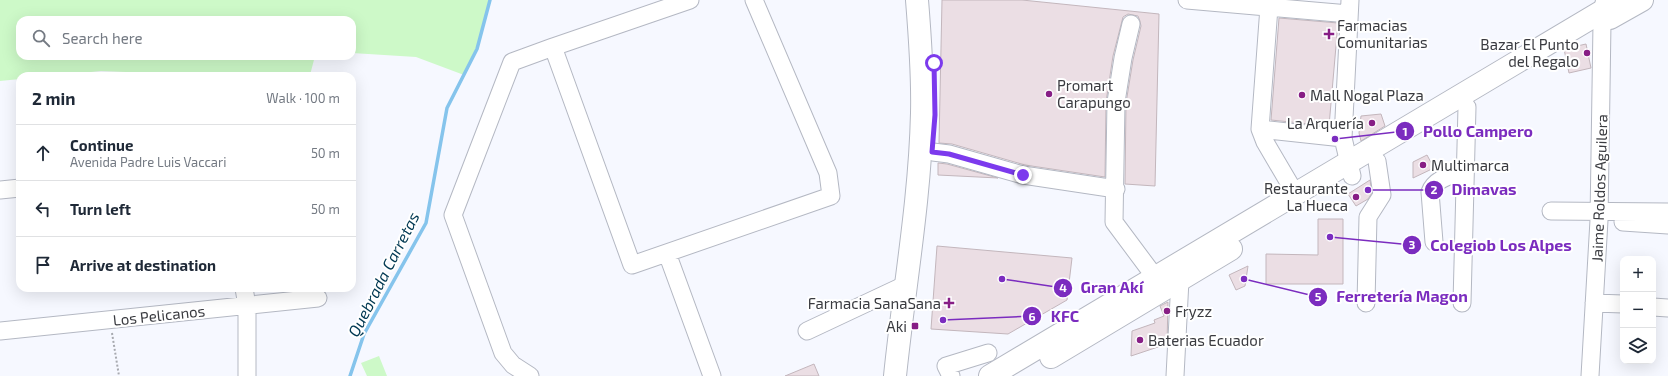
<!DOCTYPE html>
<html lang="en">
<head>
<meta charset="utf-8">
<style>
  :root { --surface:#fff; --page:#f6f6f7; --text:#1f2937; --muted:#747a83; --line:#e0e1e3 }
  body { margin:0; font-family:"Exo 2",sans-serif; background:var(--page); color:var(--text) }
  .controls { position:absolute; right:12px; bottom:12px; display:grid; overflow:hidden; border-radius:8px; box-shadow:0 4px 16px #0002 }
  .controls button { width:36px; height:36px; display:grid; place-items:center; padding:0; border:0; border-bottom:1px solid var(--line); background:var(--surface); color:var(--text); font:20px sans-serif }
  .stop { position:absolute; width:12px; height:12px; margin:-9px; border:3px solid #7c3aed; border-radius:50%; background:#fff }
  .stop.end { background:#7c3aed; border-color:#fff; box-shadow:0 1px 4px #0008 }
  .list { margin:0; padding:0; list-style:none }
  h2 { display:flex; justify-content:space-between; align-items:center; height:52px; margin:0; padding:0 16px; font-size:17px }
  h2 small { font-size:13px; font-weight:400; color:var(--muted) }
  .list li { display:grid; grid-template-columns:26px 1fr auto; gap:12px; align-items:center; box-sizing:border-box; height:56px; padding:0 16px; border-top:1px solid var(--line) }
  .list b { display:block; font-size:15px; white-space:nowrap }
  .list p { margin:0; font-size:13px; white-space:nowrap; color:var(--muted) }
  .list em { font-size:13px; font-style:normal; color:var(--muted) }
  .icon { flex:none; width:22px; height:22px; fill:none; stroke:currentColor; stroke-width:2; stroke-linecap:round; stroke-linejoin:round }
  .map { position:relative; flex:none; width:1668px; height:376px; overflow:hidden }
  .search { position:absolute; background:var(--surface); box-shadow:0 4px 16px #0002; left:16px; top:16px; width:340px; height:44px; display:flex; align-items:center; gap:10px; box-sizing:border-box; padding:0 14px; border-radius:12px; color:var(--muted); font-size:15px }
  .panel { position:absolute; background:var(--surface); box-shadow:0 4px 16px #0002; left:16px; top:72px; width:340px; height:220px; border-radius:12px }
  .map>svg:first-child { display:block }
  .green { fill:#cdf9c8 }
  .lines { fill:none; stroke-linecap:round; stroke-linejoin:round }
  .stream { stroke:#85c4ec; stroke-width:3.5 }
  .building { fill:#ebdee4; stroke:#c3b6bc }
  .minor-casing { stroke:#b4b8c3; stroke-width:19 }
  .major-casing { stroke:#b4b8c3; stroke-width:24 }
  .path { stroke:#a7a9af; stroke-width:2; stroke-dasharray:2 2; stroke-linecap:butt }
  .minor { stroke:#fff; stroke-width:17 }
  .major { stroke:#fff; stroke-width:22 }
  .route { stroke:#7c3aed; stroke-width:5 }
  .poi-dot { fill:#871e85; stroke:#fff; stroke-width:1.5 }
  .labels { text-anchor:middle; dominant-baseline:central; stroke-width:4; stroke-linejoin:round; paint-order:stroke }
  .poi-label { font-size:15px; fill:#3a3b40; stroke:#fff; text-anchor:start }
  .street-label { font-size:15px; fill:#3a3b40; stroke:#fff }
  .water-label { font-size:16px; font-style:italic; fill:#003852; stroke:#fff }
  .leader { fill:none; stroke:#7b2cbf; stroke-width:1.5 }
  .callout-dot { fill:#7b2cbf; stroke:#fff; stroke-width:1.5 }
  .mark-label { font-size:12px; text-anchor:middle; font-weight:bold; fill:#fff }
  .callout-label { font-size:16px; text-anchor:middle; font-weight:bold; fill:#7b2cbf; stroke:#fff; stroke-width:4; stroke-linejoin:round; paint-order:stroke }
</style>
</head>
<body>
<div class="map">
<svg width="1668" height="376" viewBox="0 0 1668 376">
  <rect width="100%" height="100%" fill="#f6f8ff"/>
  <path class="green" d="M0 0H490L477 49 464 75 416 57 352 53V20H20V56H315L310 75 225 76 101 71 51 76H20V79L0 81Z
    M379 356 387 376H367L361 363Z"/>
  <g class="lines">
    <path class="stream" d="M350 376 364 334 426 223 447 108 477 49 490 0"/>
  </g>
  <path class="building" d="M942 0H1022L1159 14 1155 186 1125 184 1126 103 1133 60 1141 26 1140 21 1138 16 1128 14 1123 17 1113 56 1106 102 1105 177 1025 165 952 144 939 143Z
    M1279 18 1338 23 1329 126 1271 120Z
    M1586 44 1591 68 1569 73 1564 49Z
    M1381 114 1385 126 1361 141 1359 133 1361 116Z
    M1427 155 1434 168 1413 178V162Z
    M938 163 947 164 998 178 938 175Z
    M1370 180 1372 193 1368 199 1356 206 1348 194Z
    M1318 219H1343V284H1266V254L1318 255Z
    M937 246 1072 258 1067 300 1008 334 931 329Z
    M1248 266 1245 286 1236 290 1229 275Z
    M1168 302 1167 344 1131 356 1132 331 1155 323 1154 320 1164 316 1160 306Z
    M814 364 819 376H785Z"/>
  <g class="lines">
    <defs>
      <path id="minor" d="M1187 0 1349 14
        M1350 0 1343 138 1352 176
        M1269 7 1260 129 1343 138
        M1131 24 1123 58 1116 102 1114 222 1155 277
        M553 47 690 0
        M1260 129 1265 142 1295 193
        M933 152 949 154 1023 175 1116 189
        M0 190 20 188
        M1551 211 1668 212
        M1623 222 1668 225
        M1434 242 1430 192C1435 178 1453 175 1465 170
        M667 253 712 376
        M244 288 247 306V376
        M1366 303 1368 217 1382 195 1377 161
        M1462 303 1467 107
        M1594 303 1623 304
        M1653 307 1668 308
        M0 331 318 298
        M807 331 907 284
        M530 376 513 365 503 353 453 215 512 62 553 47 632 265 831 196 828 173 754 0
        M951 376 946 366 988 353
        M1175 376 1180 280
        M1590 376 1599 220 1602 23 1604 3"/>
      <path id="major" d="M1610 18 1642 0
        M1051 357 1231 249
        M895 376C904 288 920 201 922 113 923 75 920 37 917 0
        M990 376 1621 0"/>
    </defs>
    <use href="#minor" class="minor-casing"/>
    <use href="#major" class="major-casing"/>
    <path class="path" d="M112 333 119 376"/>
    <use href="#minor" class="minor"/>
    <use href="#major" class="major"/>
  </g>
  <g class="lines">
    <path class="route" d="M934 63 935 115 932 152 949 154 1023 175"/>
  </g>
  <g class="poi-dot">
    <path d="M1327 28h4v4h4v4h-4v4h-4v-4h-4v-4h4z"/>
    <circle cx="1587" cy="53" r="4"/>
    <circle cx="1049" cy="94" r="4"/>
    <circle cx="1302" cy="95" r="4"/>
    <circle cx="1372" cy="123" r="4"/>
    <circle cx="1423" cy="165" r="4"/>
    <circle cx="1356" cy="197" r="4"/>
    <path d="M947 297h4v4h4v4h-4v4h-4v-4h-4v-4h4z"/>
    <circle cx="1167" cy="311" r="4"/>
    <rect x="911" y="322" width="8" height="8" rx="2"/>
    <circle cx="1140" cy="340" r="4"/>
  </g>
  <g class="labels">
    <g class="poi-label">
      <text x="1337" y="25">Farmacias<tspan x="1337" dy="17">Comunitarias</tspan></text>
      <text x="1579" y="44" text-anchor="end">Bazar El Punto<tspan x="1579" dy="17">del Regalo</tspan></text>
      <text x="1057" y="85">Promart<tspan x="1057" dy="17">Carapungo</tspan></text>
      <text x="1310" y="95">Mall Nogal Plaza</text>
      <text x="1364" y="123" text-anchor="end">La Arquería</text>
      <text x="1431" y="165">Multimarca</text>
      <text x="1348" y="188" text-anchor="end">Restaurante<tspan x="1348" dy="17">La Hueca</tspan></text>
      <text x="941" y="303" text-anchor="end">Farmacia SanaSana</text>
      <text x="1175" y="311">Fryzz</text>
      <text x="907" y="326" text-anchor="end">Aki</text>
      <text x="1148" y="340">Baterias Ecuador</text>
    </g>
    <g class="street-label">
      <text transform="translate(1599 188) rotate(-88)">Jaime Roldos Aguilera</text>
      <text transform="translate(159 315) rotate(-6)">Los Pelicanos</text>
    </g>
    <g class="water-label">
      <text transform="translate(383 274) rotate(-63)">Quebrada Carretas</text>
    </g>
  </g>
  <path class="leader" d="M1335 139L1405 131M1368 190L1434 190M1330 237L1412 245M1002 279L1063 288M1244 279L1318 297M943 320L1032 316"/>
  <g class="callout-dot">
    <circle cx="1335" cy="139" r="4"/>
    <circle cx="1368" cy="190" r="4"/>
    <circle cx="1330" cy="237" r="4"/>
    <circle cx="1002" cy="279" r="4"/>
    <circle cx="1244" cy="279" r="4"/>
    <circle cx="943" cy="320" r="4"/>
    <circle cx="1405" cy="131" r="10"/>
    <circle cx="1434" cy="190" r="10"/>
    <circle cx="1412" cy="245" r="10"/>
    <circle cx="1063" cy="288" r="10"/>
    <circle cx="1318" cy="297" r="10"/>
    <circle cx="1032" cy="316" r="10"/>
  </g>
  <g class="mark-label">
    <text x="1405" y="136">1</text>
    <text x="1434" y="194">2</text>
    <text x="1412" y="249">3</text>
    <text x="1063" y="292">4</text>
    <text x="1318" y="301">5</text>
    <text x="1032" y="321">6</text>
  </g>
  <g class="callout-label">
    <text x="1478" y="137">Pollo Campero</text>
    <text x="1484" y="195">Dimavas</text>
    <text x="1501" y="251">Colegiob Los Alpes</text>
    <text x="1112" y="293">Gran Akí</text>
    <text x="1402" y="302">Ferretería Magon</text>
    <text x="1065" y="322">KFC</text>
  </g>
</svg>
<div class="controls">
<button>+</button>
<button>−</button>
<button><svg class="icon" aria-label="layers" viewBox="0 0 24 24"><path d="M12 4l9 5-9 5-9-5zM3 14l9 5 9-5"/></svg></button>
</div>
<div class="stop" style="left:934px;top:63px"></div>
<div class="stop end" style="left:1023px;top:175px"></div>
<div class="search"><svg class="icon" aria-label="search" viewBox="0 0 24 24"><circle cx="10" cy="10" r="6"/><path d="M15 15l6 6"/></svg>Search here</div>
<section class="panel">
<h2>2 min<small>Walk · 100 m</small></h2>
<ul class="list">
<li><svg class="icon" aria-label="ahead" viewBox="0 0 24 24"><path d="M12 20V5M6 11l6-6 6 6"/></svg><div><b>Continue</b><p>Avenida Padre Luis Vaccari</p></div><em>50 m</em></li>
<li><svg class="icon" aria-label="left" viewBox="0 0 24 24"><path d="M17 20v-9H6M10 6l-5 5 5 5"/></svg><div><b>Turn left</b></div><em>50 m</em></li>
<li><svg class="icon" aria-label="arrive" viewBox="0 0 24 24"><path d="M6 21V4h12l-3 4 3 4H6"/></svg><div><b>Arrive at destination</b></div></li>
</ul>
</section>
</div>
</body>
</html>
